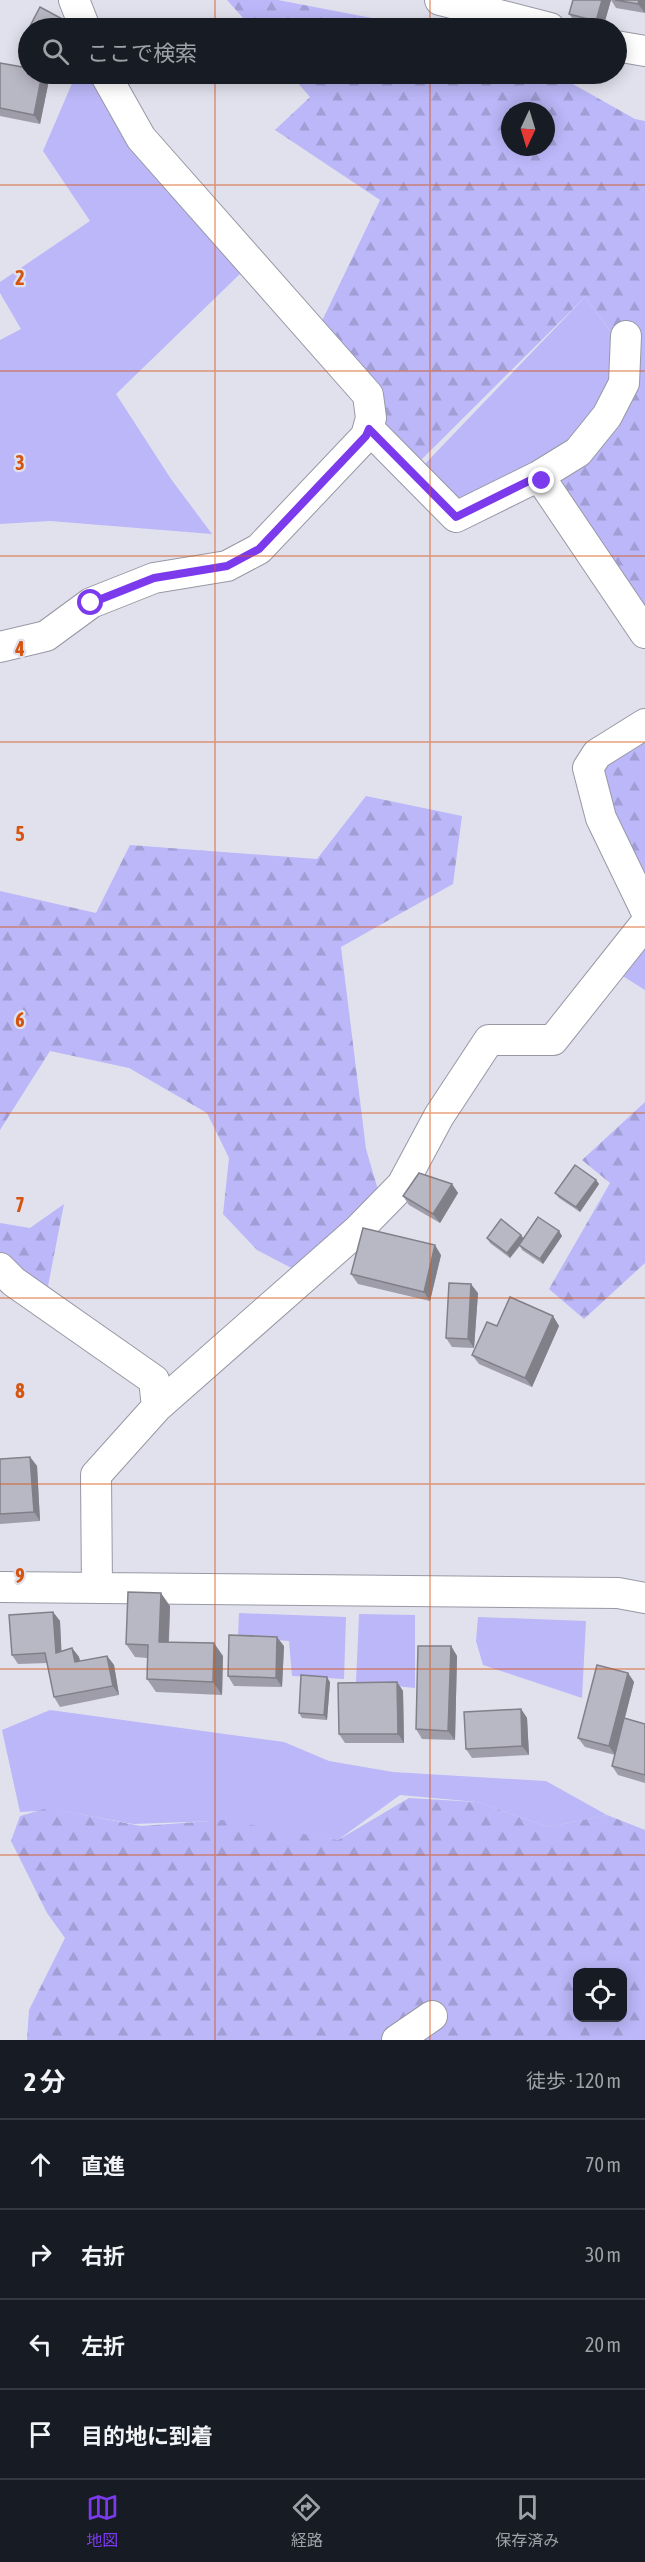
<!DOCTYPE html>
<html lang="ja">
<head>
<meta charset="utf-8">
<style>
  :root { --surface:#171b24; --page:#242831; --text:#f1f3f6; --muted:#9ea1a6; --line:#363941; --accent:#7c3aed }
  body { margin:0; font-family:"Asap Condensed","Noto Sans JP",sans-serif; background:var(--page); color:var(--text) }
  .controls { position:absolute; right:18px; bottom:18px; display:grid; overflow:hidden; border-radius:12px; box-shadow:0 3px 15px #0003 }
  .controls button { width:54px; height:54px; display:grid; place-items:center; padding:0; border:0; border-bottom:2px solid var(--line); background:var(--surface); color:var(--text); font:30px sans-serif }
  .compass { position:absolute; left:501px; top:102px; width:54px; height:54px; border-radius:50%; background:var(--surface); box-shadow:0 3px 15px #0003; rotate:184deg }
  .stop { position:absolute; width:18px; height:18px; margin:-14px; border:4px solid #7c3aed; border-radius:50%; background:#fff }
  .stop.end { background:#7c3aed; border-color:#fff; box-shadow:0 2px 6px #0008 }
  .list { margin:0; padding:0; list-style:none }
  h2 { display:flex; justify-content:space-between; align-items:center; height:78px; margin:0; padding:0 24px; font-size:26px }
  h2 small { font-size:20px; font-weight:400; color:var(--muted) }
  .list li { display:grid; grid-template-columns:39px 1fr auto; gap:18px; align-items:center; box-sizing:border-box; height:90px; padding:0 24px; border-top:2px solid var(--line) }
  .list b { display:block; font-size:22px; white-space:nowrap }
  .list em { font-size:20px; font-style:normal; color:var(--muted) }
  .icon { flex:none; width:33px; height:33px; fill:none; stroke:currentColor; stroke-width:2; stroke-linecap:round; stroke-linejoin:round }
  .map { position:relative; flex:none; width:645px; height:2040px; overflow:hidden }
  .search { position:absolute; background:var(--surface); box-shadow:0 3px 15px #0003; left:18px; right:18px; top:18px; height:66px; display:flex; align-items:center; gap:15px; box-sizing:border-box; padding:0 21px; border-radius:33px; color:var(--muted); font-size:22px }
  .sheet { height:438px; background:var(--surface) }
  nav { display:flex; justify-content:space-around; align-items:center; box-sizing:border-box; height:84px; border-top:2px solid var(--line); background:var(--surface); font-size:16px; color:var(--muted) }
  nav a { display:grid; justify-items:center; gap:3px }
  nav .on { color:var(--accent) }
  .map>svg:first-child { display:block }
  .grass { fill:#bbb7f8 }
  .forest { fill:url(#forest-firs); fill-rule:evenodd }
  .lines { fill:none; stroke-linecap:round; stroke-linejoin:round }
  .minor-casing { stroke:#9898a4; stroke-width:32 }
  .minor { stroke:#fff; stroke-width:30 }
  .wall { fill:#9e9da9 }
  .shaded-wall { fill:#818089 }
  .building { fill:#b8b7c4; stroke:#818089; stroke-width:1.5 }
  .route { stroke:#7c3aed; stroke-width:8 }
  .grid { fill:none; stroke:#d5540f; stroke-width:1.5; stroke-opacity:0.55 }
  .grid-label { font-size:20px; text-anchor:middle; font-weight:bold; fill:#d5540f; stroke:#e1e1ee; stroke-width:4.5; stroke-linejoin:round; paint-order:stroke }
</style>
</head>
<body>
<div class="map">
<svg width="645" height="2040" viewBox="0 0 645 2040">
  <defs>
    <pattern id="forest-firs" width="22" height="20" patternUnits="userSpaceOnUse" patternTransform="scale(1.5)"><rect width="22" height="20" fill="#bbb7f8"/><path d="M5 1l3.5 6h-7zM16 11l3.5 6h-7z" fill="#a19dd5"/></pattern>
  </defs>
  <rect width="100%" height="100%" fill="#e1e1ee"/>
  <path class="grass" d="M76 74H94L242 272 116 394 171 479 212 534 50 521 0 524V340L21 329 0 293V282L90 221 43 151Z
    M585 297 617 340 620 387 569 447 459 507 422 467Z
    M645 933V990L610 968Z
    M239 1613 346 1617 344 1679 292 1676 289 1641 238 1637Z
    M359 1614 415 1615V1688L356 1682Z
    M478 1617 586 1621 582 1698 483 1665 476 1641Z
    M50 1710 284 1742 329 1761 393 1772 546 1781 607 1815 548 1827 477 1802 400 1795 338 1840 217 1821 133 1824 57 1810 20 1812 2 1730Z"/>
  <path class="forest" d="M227 0H278L424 28H252Z
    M290 74H555L635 119 645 121V633L542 481 623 392 626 336 612 333 585 297 414 467 376 431 321 323 380 200 275 130 310 97ZM510 111H546V147H510Z
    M645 724V909L597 754Z
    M366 796 462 816 453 884 341 947 366 1149 381 1200 301 1273 257 1250 223 1214 229 1158 207 1113 129 1068 50 1051 0 1130V891L96 913 130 845 317 859Z
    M645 1102V1263L584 1319 549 1289 610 1183 582 1160Z
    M64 1204 48 1286 173 1377 152 1397 0 1287V1223L30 1228Z
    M409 1798 477 1802 548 1827 607 1815 645 1830V2040H27L29 2010 65 1938 47 1913 11 1841 20 1816 48 1808 141 1826 225 1820 338 1840ZM578 1972H622V2018H578Z"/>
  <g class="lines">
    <defs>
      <path id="minor" d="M74 0 85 28
        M440 0 550 28
        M616 46 645 51
        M369 429 456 517 539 476 578 452 607 416 624 383 626 336
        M539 476 645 633
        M0 647 46 636 91 603 154 578 227 566 259 549 366 436 371 418 368 395 141 138 105 74
        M645 724 597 754 588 768 601 818 645 909
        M0 1268 14 1282 154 1380 157 1407
        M0 1587 618 1593 645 1598
        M97 1588 96 1475 157 1407 358 1230 402 1185 439 1116 489 1040H553L645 924
        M397 2040 432 2016"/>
    </defs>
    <use href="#minor" class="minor-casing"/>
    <use href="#minor" class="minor"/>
  </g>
  <path class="wall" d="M573 0H645V13L616 8 611 0 603 28H596L576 23 569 14Z
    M0 63 28 74H45L49 80 40 124 0 116Z
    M596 1180 599 1184 580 1212 559 1198 555 1193Z
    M452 1184 458 1193 440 1223 409 1205 403 1196Z
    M559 1231 562 1236 543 1264 522 1250 520 1246 510 1258 490 1243 487 1238 521 1235 523 1238Z
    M441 1255 430 1301 358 1284 351 1274Z
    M478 1293 474 1348 452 1347 446 1338Z
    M553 1316 559 1326 532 1387 479 1364 472 1355 497 1326Z
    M30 1457 37 1466 40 1521 0 1524V1459Z
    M170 1606 169 1642 223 1656 222 1695 156 1692 147 1679V1658L135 1657 126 1644Z
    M53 1612 60 1621 61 1651 72 1648 79 1657 80 1661 107 1656 114 1665 119 1695 60 1707 54 1697 47 1663 18 1664 12 1655Z
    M284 1646 282 1687 234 1686 228 1676Z
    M451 1646 457 1656 455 1740 422 1739 416 1729Z
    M628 1673 634 1682 625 1718 645 1724V1783L618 1775 612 1766 615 1755 585 1747 578 1738Z
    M330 1682 327 1720 302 1718 299 1713Z
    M397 1682 403 1691 404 1743H345L339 1734Z
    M521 1709 527 1718 529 1755 472 1758 466 1749Z"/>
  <path class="shaded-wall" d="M602 0H611L603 28H602L596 21Z
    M639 0H645V13L638 4Z
    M66 21 69 26 67 28H62Z
    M42 74H45L49 80 40 124 34 115Z
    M596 1180 599 1184 580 1212 576 1207Z
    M452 1184 458 1193 440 1223 433 1214Z
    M559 1231 562 1236 543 1264 540 1259Z
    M521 1235 524 1239 510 1258 507 1253Z
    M435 1245 441 1255 430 1301 424 1292Z
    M471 1284 478 1293 474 1348 468 1339Z
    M553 1316 559 1326 532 1387 525 1378Z
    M30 1457 37 1466 40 1521 34 1512Z
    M161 1593 170 1606 168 1654 159 1642Z
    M53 1612 60 1621 62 1662 56 1653Z
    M277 1637 284 1646 282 1687 276 1678Z
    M214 1643 223 1656 222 1695 213 1682Z
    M451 1646 457 1656 455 1740 448 1731Z
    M72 1648 79 1657 82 1671 75 1662Z
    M107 1656 114 1665 119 1695 113 1686Z
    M628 1673 634 1682 615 1755 609 1746Z
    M327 1677 330 1682 327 1720 324 1715Z
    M397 1682 403 1691 404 1743 398 1734Z
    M521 1709 527 1718 529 1755 522 1746Z"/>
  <path class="building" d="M573 0H602L596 21 569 14Z
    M615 0H639L638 4Z
    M40 7 66 21 62 28H29Z
    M0 63 28 68V74H42L34 115 0 108Z
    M575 1165 596 1180 576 1207 555 1193Z
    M419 1173 452 1184 433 1214 403 1196Z
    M538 1217 559 1231 540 1259 519 1245Z
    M501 1219 521 1235 507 1253 487 1238Z
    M363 1228 435 1245 424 1292 351 1274Z
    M449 1283 471 1284 468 1339 446 1338Z
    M510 1297 553 1316 525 1378 472 1355 487 1322 497 1326Z
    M30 1457 34 1512 0 1514V1459Z
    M128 1592 161 1593 159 1642 214 1643 213 1682 147 1679 148 1645 126 1644Z
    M53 1612 56 1653 72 1648 75 1662 107 1656 113 1686 54 1697 45 1653 12 1655 9 1615Z
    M229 1635 277 1637 276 1678 228 1676Z
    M418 1646H451L448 1731 416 1729Z
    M597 1665 628 1673 609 1746 578 1738Z
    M301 1675 327 1677 324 1715 299 1713Z
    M397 1682 398 1734H339L338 1683Z
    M521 1709 522 1746 466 1749 464 1712Z
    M624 1718 645 1724V1775L612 1766Z"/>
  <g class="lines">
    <path class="route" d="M91 603 154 578 227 566 259 549 366 436 369 429 456 517 539 476 542 481"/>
  </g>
  <path class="grid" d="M215 0V28M430 0V28M215 74V2040M430 74V2040M0 185H645M0 371H645M0 556H645M0 742H645M0 927H645M0 1113H645M0 1298H645M0 1484H645M0 1669H645M0 1855H645"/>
  <g class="grid-label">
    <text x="20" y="285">2</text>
    <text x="20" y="470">3</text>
    <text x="20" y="656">4</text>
    <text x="20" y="841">5</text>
    <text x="20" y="1027">6</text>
    <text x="20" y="1212">7</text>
    <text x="20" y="1398">8</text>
    <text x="20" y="1583">9</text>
  </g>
</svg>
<div class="controls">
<button><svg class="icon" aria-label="locate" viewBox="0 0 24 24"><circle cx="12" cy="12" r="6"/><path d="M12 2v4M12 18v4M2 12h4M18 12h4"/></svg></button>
</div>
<svg class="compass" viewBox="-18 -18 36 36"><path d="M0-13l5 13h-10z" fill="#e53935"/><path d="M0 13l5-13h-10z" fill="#9ea1a6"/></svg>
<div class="stop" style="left:91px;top:603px"></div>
<div class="stop end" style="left:542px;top:481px"></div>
<div class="search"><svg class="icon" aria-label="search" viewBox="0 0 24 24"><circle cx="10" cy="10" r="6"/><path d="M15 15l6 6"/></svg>ここで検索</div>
</div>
<section class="sheet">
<h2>2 分<small>徒歩 · 120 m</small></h2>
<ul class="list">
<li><svg class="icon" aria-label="ahead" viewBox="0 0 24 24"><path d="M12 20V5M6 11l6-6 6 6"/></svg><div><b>直進</b></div><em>70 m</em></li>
<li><svg class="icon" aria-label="right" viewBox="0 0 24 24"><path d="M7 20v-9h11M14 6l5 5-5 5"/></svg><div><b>右折</b></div><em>30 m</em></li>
<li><svg class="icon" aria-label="left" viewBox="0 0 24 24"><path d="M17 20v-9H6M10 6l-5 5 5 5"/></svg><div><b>左折</b></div><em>20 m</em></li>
<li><svg class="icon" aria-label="arrive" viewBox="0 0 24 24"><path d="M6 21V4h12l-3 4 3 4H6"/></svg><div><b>目的地に到着</b></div></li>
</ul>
</section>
<nav>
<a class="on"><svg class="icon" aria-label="map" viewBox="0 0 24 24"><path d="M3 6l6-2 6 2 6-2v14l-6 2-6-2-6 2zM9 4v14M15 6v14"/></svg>地図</a>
<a><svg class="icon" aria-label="directions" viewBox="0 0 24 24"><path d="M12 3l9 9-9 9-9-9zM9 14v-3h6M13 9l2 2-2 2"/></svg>経路</a>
<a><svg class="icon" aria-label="saved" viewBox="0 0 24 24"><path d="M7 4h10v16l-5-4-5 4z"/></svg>保存済み</a>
</nav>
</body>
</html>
